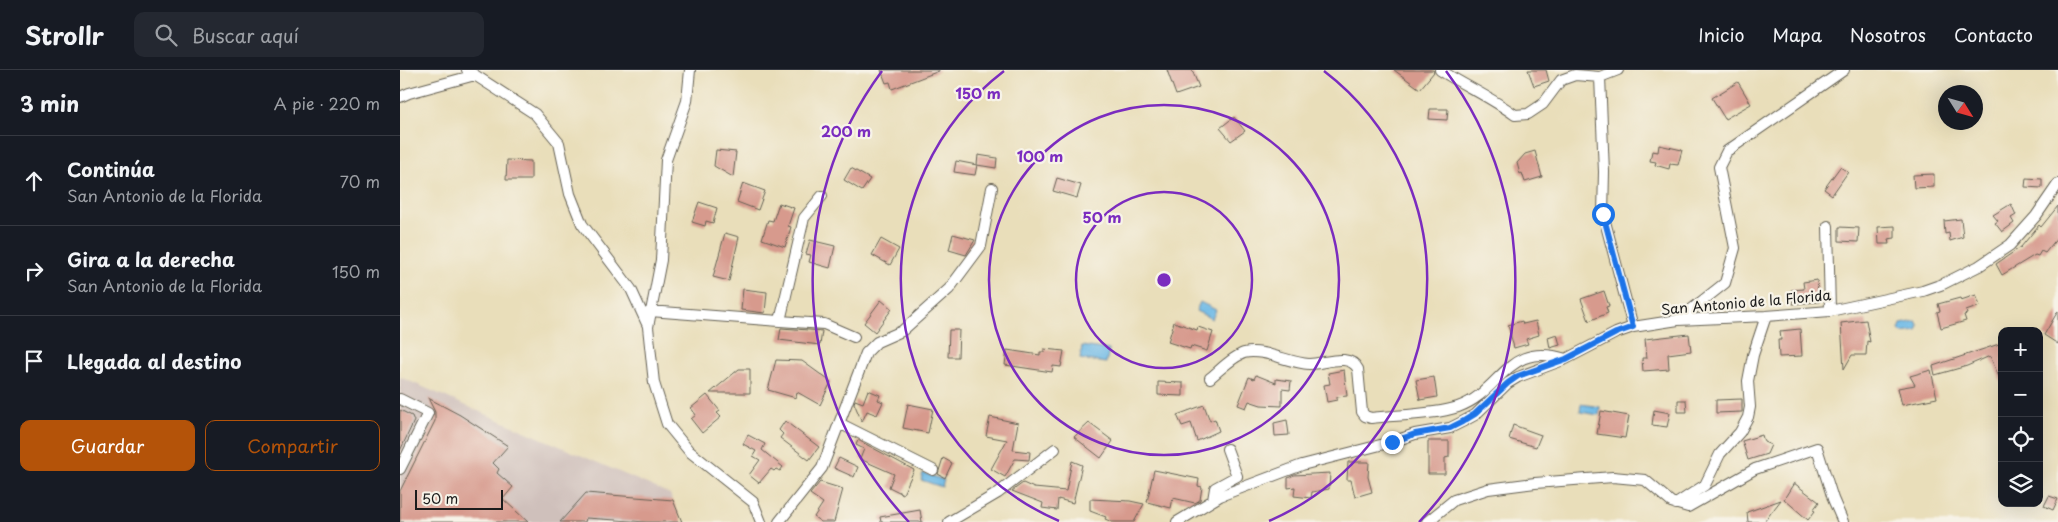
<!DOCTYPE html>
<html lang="es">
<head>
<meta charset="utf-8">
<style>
  :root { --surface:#171b24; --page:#242831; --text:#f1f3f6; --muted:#9ea1a6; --line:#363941; --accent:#b45309 }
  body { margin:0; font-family:"Playpen Sans",sans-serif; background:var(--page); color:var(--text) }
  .controls { position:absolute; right:15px; bottom:15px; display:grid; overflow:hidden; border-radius:10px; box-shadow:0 5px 20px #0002 }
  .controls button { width:45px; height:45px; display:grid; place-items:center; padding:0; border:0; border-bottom:1px solid var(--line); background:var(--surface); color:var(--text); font:25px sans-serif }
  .compass { position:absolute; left:1538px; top:15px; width:45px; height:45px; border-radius:50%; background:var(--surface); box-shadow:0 5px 20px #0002; rotate:127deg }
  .scale { position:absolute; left:15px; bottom:12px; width:88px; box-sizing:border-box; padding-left:5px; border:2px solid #1c1c1c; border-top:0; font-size:14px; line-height:18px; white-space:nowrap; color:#1c1c1c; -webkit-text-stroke:4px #f7f3e8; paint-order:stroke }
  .stop { position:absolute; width:15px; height:15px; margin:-11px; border:4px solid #1a73e8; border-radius:50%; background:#fff }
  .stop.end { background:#1a73e8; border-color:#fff; box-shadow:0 1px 5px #0008 }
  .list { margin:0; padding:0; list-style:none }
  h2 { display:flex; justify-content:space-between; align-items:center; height:65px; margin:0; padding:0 20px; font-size:21px }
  h2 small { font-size:16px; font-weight:400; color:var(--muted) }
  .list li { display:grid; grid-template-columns:32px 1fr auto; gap:15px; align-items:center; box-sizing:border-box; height:90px; padding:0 20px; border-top:1px solid var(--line) }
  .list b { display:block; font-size:19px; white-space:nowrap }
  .list p { margin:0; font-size:16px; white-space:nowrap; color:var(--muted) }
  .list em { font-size:16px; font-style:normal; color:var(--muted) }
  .actions { display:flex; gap:10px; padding:15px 20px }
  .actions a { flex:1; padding:11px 0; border:1px solid var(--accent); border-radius:10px; text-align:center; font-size:18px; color:var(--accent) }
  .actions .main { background:var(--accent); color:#fff }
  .icon { flex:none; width:28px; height:28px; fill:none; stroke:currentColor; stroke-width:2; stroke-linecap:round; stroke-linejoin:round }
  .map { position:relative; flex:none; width:1658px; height:452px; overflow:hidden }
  header { display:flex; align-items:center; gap:30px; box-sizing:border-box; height:70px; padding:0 25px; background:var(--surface); border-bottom:1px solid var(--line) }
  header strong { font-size:24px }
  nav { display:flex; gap:28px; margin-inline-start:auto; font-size:18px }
  .search { width:350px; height:45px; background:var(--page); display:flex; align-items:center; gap:12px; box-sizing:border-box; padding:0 18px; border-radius:10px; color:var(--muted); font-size:19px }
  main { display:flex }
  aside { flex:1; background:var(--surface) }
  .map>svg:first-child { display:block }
  .industrial { fill:#cfc0bb }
  .water { fill:#6db9e6; stroke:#446a81 }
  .building { fill:#d79a8d }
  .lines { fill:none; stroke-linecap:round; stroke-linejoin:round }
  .street-casing { stroke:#646053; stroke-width:12 }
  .street { stroke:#fff; stroke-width:10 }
  .route { stroke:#1a73e8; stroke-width:6 }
  .ring { fill:none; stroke:#7b2cbf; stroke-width:2.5 }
  .labels { text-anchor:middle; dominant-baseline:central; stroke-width:4.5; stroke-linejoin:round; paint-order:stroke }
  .street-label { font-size:14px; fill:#1c1c1c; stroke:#f7f3e8 }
  .centre { fill:#7b2cbf; stroke:#f7f3e8; stroke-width:2.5 }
  .ring-label { font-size:15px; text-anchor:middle; font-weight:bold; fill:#7b2cbf; stroke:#f7f3e8; stroke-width:4.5; stroke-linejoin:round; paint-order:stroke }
</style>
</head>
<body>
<header>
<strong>Strollr</strong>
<div class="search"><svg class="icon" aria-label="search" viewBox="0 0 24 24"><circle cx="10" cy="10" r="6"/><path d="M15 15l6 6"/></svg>Buscar aquí</div>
<nav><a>Inicio</a><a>Mapa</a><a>Nosotros</a><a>Contacto</a></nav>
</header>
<main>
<aside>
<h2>3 min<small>A pie · 220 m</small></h2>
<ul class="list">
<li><svg class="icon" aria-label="ahead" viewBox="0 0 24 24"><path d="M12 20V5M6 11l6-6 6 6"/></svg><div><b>Continúa</b><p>San Antonio de la Florida</p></div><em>70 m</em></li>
<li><svg class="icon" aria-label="right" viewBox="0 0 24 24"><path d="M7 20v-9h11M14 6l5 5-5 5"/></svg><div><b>Gira a la derecha</b><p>San Antonio de la Florida</p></div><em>150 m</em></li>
<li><svg class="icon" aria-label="arrive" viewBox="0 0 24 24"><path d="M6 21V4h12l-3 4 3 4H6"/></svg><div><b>Llegada al destino</b></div></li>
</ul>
<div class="actions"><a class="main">Guardar</a><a>Compartir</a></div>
</aside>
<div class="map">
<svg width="1658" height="452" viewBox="0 0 1658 452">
  <rect width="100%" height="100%" fill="#f7f3e8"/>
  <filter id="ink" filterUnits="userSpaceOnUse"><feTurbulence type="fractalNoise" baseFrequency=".02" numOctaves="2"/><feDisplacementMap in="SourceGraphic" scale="10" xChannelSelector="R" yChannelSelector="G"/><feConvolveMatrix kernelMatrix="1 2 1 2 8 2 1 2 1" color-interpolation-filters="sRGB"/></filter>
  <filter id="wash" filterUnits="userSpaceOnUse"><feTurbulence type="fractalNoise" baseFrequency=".0096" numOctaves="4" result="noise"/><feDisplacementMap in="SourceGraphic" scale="20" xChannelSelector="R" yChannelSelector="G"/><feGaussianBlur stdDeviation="1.12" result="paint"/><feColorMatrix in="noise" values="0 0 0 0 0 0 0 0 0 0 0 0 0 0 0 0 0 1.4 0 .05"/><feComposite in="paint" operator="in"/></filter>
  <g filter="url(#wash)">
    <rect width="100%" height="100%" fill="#e9deba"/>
    <path class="industrial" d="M0 307 270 424 280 452H0Z"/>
    <path class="water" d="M800 232 816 240 812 249 796 241Z
      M1516 251 1519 256 1517 261 1502 263 1499 260 1501 254Z
      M682 276 709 280 706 293 680 289Z
      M1181 334 1200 337 1199 345 1180 342Z
      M523 403 544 410 542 417 521 410Z"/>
    <g id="blocks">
      <path class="building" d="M481 0H539V1L492 19 490 12 486 13Z
        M767 0H792L799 17 776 25Z
        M994 0H1033L1034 2 1020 19Z
        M1128 0H1146L1149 11 1134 16Z
        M1338 12 1351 34 1325 49 1312 28Z
        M1030 39H1048L1047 50 1029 49Z
        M834 47 845 61 831 71 820 58Z
        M1259 75 1282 80 1278 95 1270 94 1269 99 1255 95 1256 92 1250 91 1252 81 1258 82Z
        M316 80 336 82 333 107 314 96Z
        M1135 81 1142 107 1125 112 1122 103 1120 104 1117 93 1125 84Z
        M578 85 597 88 596 98 577 95Z
        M107 90 131 91V110H106Z
        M556 91 577 95 575 105 554 102Z
        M1440 97 1448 102 1432 125 1424 119Z
        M451 98 470 109 462 121 444 110Z
        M1534 104V117L1514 118 1513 105Z
        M657 108 681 115 677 128 653 121Z
        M1626 108 1642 109V118L1625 117Z
        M343 113 365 121 358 140 337 132Z
        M299 132 317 138 313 153 306 151 305 156 292 152Z
        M379 133 394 138 388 156 391 157 385 177 362 169 368 150 373 151Z
        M1611 134 1616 145 1611 148 1614 153 1602 162 1595 153 1598 151 1593 145Z
        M1658 136V167L1645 183 1641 181 1638 186 1635 185 1602 205 1596 194 1621 177 1639 155 1641 157Z
        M1561 149 1563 167 1550 171 1549 163 1545 164 1544 151Z
        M1495 156V168L1488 169 1489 174H1479L1478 157Z
        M1439 157 1459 158 1458 172 1439 171Z
        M325 163 339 167 329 211 313 207Z
        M553 164 575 170 566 185 549 180Z
        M481 169 499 179 490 195 472 185Z
        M410 170 435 176 430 198 409 192 411 185 406 184Z
        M1417 210 1419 232 1393 234 1391 220 1404 219 1403 212Z
        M343 219 367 222 365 243 341 240Z
        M1204 221 1209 236 1206 237 1208 243 1189 251 1181 229Z
        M1576 225 1580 236 1566 241 1567 244 1564 245 1566 251 1541 258 1537 242 1540 241 1538 234 1560 228 1561 230Z
        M481 230 492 239 475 262 464 253Z
        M1658 241V274L1644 265Z
        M1466 250 1470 272 1467 271 1466 285H1452L1444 299 1441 253Z
        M1122 251 1123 254 1136 251 1139 265 1126 269 1128 274 1114 278 1108 255Z
        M774 252 797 260 798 257 813 262 807 281 791 276 790 279 768 272Z
        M381 258 422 261 420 275 379 270Z
        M1400 259 1402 286 1379 287 1378 270H1381L1380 261Z
        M549 260H559L558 287H548Z
        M1157 264 1160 275 1150 278 1148 267Z
        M1289 264 1291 281 1268 284 1269 299 1243 301 1242 288H1247L1245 269Z
        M1602 273V314L1590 286 1567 296 1535 305 1533 296Z
        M644 279 664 281 661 297 653 296 652 302 605 295 607 280 640 285V282H644Z
        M376 290 402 291 431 312 420 335 397 322 396 328 368 320Z
        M339 299H350V323H310Z
        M944 300 947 326 937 327V330L927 332 924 315 930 314 928 303Z
        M1531 300 1537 328 1502 335 1498 318 1515 315 1510 306Z
        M856 305 876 313V309L891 311 890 320 882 319V336L861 335 849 331 846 338 838 335 849 307 854 309Z
        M1034 307 1037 327 1020 330 1016 310Z
        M758 312 783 313V326L758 325Z
        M468 320 480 325 478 330 483 332 477 345 467 341 462 352 454 333 455 330 463 333Z
        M307 325 320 341 317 343 321 347 302 363 291 349 296 345 291 338Z
        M28 328 60 345 108 376 93 393 99 399 97 403 113 417 103 429 128 452H0V421L35 351V342Z
        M1342 329V342L1316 343V330Z
        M1278 330H1286L1287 342H1278Z
        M508 334 533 339 528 363 503 358Z
        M804 335 810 351 815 349 819 361 797 371 791 353 782 356 777 345Z
        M0 340 12 346 14 351 0 381Z
        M1254 340 1270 343 1267 357 1252 355Z
        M1201 341 1229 346 1225 368 1197 364Z
        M590 347 618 353 613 380 630 382 629 390 615 389 605 407 591 399 607 370 586 366Z
        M887 350 889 365 875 366 874 353Z
        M385 351 419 377 409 390 380 368 383 364 379 360Z
        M689 353 713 371 701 388 674 367Z
        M1113 355 1141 365 1136 377 1109 369Z
        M348 365 365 374 362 380 383 397 380 401 376 399 374 401 371 399 359 413 349 405 360 390 353 386 356 381 343 374Z
        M1362 365 1364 372 1371 375 1367 384 1348 390 1342 371Z
        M458 370 514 400 503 424 489 417 494 404 460 389 464 379 456 375Z
        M1028 371H1049V387L1045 388V404H1028Z
        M439 388 458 397 454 407 434 398Z
        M543 388 552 393 545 408 538 404Z
        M672 391 682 395 673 433 658 429 657 440 642 438 643 433 612 421 623 413 634 418 666 421Z
        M948 392H969L968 407 972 422 955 427 951 410H947Z
        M754 400 799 409 798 416 802 417 800 430 795 433 773 428 771 438 747 432Z
        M930 403 929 419 912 422 911 428 894 426 895 417 888 418V408L894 405Z
        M420 412 443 419 434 452H421L414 447 423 433 410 424Z
        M1394 413 1419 432 1413 440 1415 441 1408 450 1384 429Z
        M186 423 273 430 282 452H246L186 448 185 452H160Z
        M1649 426 1658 429 1653 440 1644 436Z
        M690 429 730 431 744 434 734 452H712L705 449 706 447 690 441Z
        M1381 430 1364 452H1348L1347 442Z
        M520 440 522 452H481L480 447Z"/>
    </g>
  </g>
  <g filter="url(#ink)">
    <use href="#blocks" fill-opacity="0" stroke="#646053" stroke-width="1"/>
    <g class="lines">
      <defs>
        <path id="street" d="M67 0 135 44 159 73 170 124 182 154 231 219 248 256
          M290 0 287 31 266 90 261 190 248 257 254 313 267 354 289 381 353 432 361 452
          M1040 0C1065 16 1092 28 1115 45L1128 44 1143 34 1161 10 1175 5 1200 7
          M1218 0 1200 7 1204 102 1203 144 1233 257
          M0 27 9 23 75 5
          M1428 156 1430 241
          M250 241 380 251 404 148 422 126
          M1278 250 1325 213 1335 178 1319 97 1327 81 1444 0
          M380 251 424 254 454 267
          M810 308C820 300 832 287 844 283 863 278 889 293 909 294 925 294 949 282 958 299L962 342 965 346 971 348C996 345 1035 345 1058 337 1103 321 1106 270 1166 289
          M0 329 28 343 0 399
          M439 353 533 400
          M813 430 815 418 837 406 827 379
          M1276 434 1305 415 1320 384 1340 362 1348 347 1350 337 1348 311 1353 285 1366 246
          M379 452 422 398 466 283 477 272 502 261 549 219 581 176 592 118
          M549 452 598 423 655 379
          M777 452 820 426 902 395 992 372 1015 364 1050 358 1062 352 1075 345 1108 313 1118 307 1166 289 1216 263 1233 257 1278 250 1366 246 1430 241 1523 221 1543 214 1579 196 1610 175 1636 146 1658 114
          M1027 452 1054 430 1088 419 1135 413 1213 407 1245 410 1271 432 1288 437 1355 399 1417 378 1433 429 1443 452"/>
      </defs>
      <use href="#street" class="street-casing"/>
      <use href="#street" class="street"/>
    </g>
  </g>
  <g class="lines" filter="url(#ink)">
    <path class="route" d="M992 372 1015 364 1050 358 1062 352 1075 344 1108 313 1118 306 1166 289 1216 263 1233 257 1203 144"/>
  </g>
  <g class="ring">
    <circle cx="764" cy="210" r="88"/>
    <circle cx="764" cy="210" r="175"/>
    <path d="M659 451A263 263 0 0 1 604 1M924 1A263 263 0 0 1 869 451"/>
    <path d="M509 452A351 351 0 0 1 482 1M1046 1A351 351 0 0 1 1019 452"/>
  </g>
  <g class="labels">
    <g class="street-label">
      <text transform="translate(1346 232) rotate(-5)">San Antonio de la Florida</text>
    </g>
  </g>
  <circle cx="764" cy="210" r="8" class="centre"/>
  <g class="ring-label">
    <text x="578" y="29">150 m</text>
    <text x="446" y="67">200 m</text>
    <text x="640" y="92">100 m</text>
    <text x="702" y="153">50 m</text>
  </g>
</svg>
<div class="controls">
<button>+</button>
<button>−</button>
<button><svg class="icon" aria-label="locate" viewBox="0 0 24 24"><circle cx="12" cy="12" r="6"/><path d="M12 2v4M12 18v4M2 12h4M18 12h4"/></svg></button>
<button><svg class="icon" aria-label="layers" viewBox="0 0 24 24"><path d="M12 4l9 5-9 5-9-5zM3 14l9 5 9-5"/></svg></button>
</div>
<svg class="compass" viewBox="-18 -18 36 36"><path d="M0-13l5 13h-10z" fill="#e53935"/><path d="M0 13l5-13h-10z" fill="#9ea1a6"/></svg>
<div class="scale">50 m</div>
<div class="stop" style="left:1203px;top:144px"></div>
<div class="stop end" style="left:992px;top:372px"></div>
</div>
</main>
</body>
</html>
